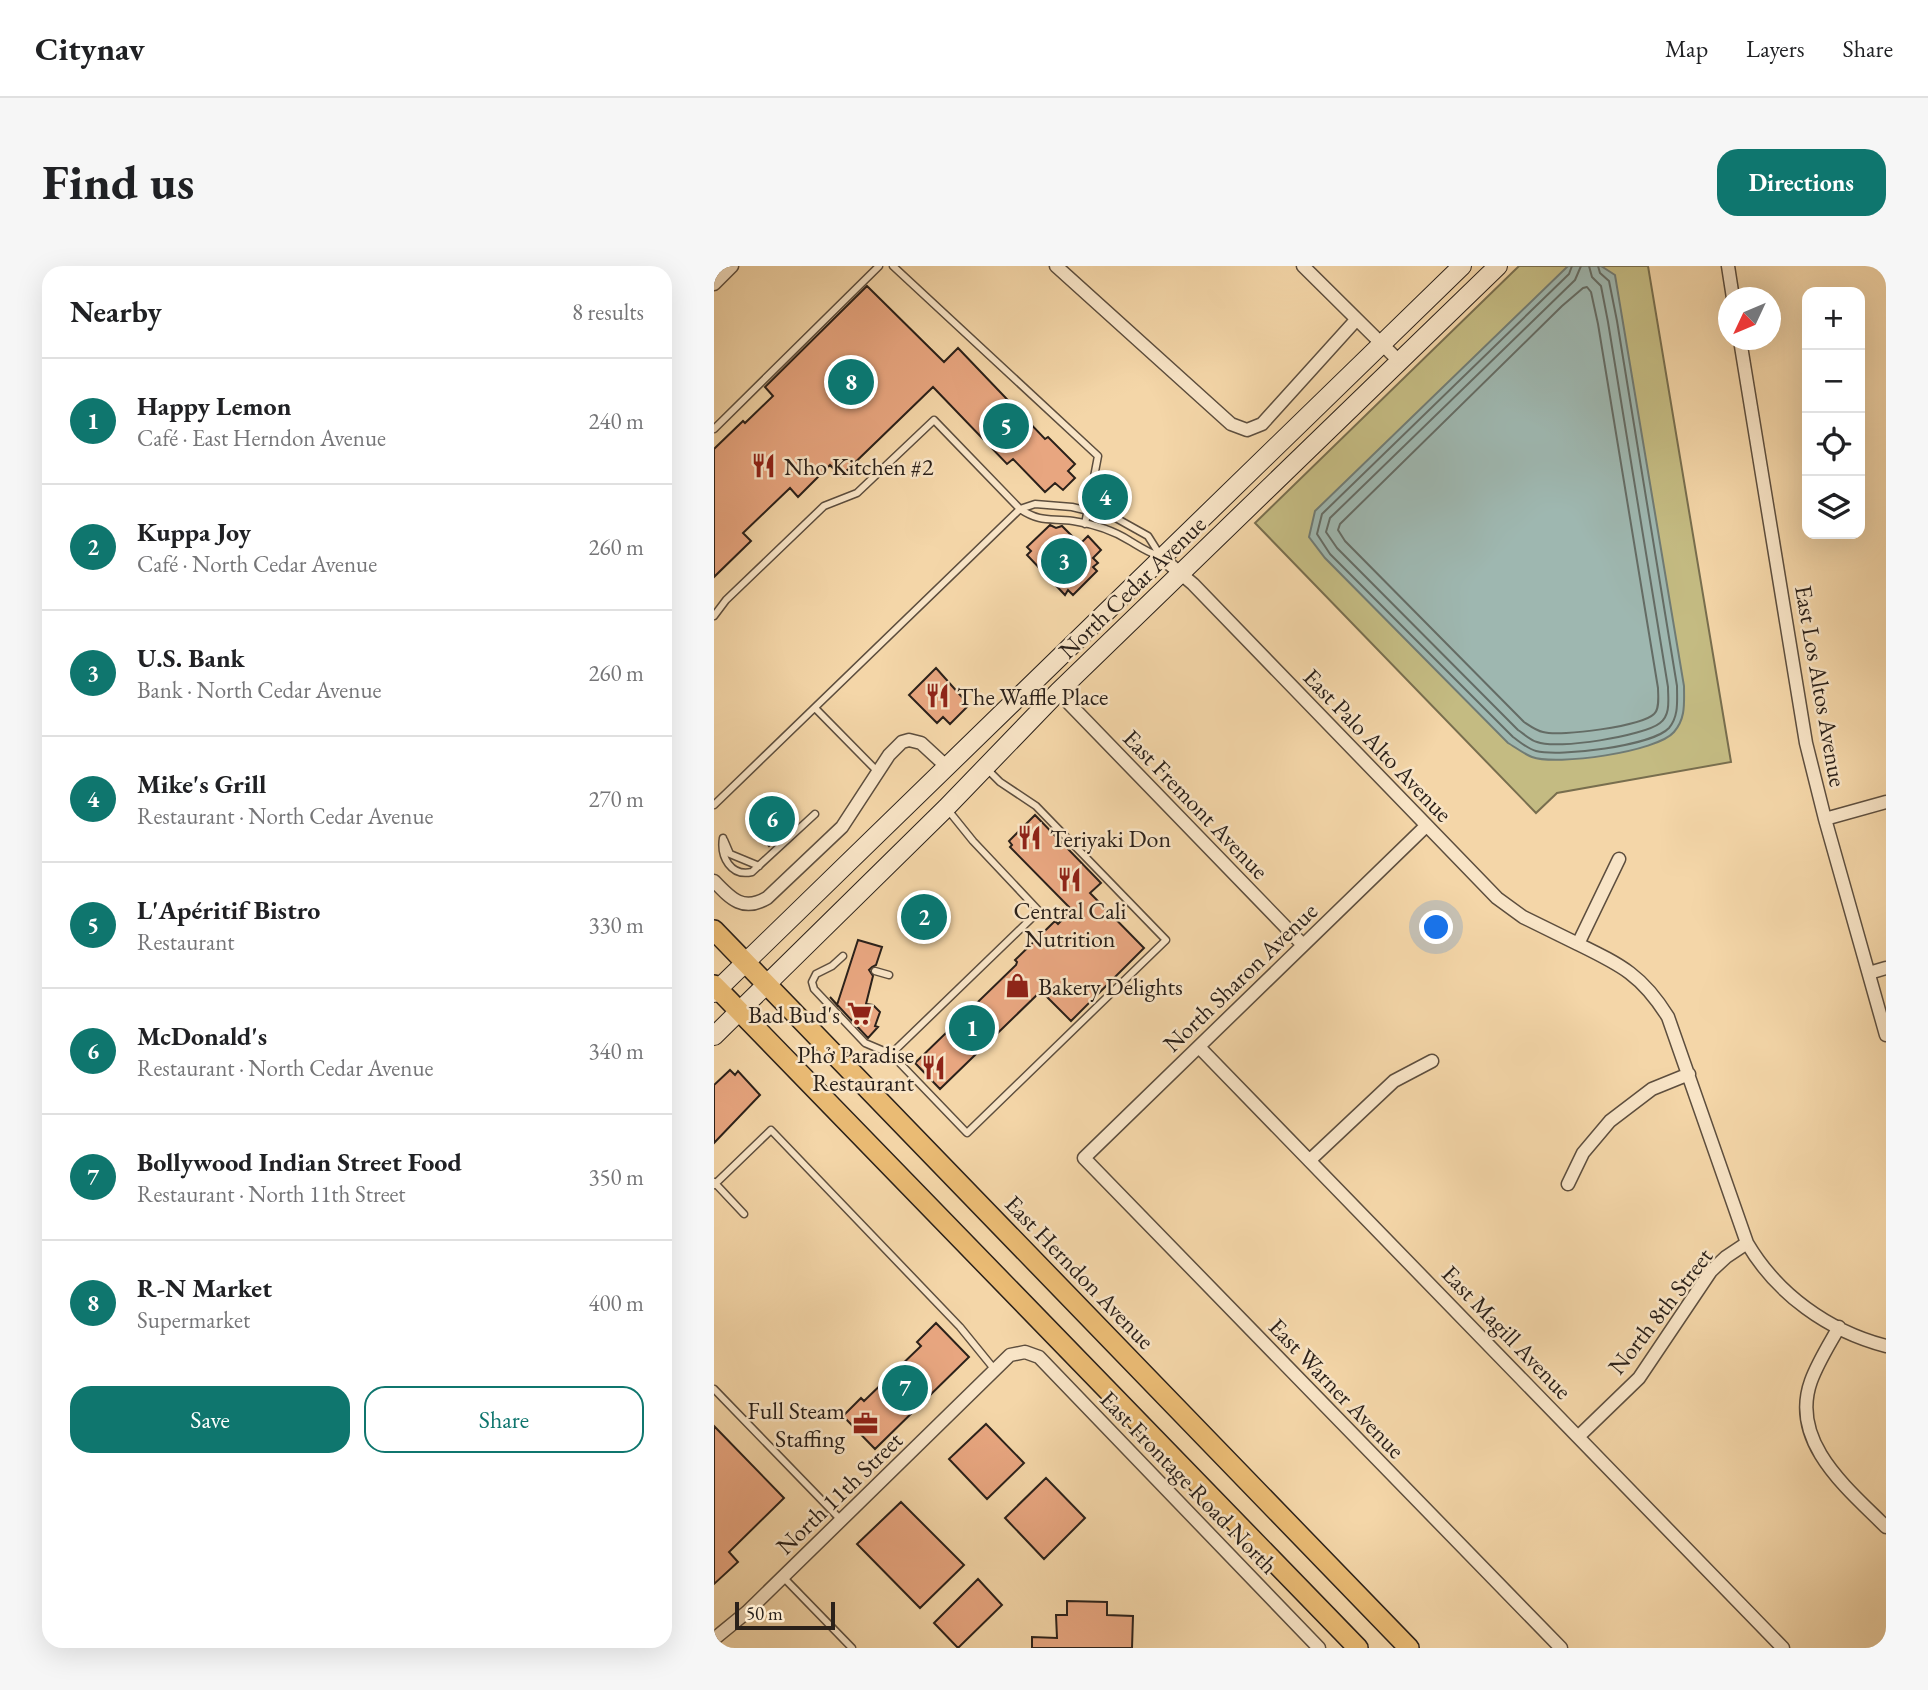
<!DOCTYPE html>
<html lang="en">
<head>
<meta charset="utf-8">
<style>
  :root { --surface:#fff; --page:#f6f6f6; --text:#202124; --muted:#757577; --line:#e0e0e0; --accent:#0f766e }
  body { margin:0; font-family:"EB Garamond",serif; background:var(--page); color:var(--text) }
  .controls { position:absolute; right:21px; top:21px; display:grid; overflow:hidden; border-radius:14px; box-shadow:0 7px 28px #0002 }
  .controls button { width:63px; height:63px; display:grid; place-items:center; padding:0; border:0; border-bottom:2px solid var(--line); background:var(--surface); color:var(--text); font:35px sans-serif }
  .compass { position:absolute; left:1004px; top:21px; width:63px; height:63px; border-radius:50%; background:var(--surface); box-shadow:0 7px 28px #0002; rotate:226deg }
  .scale { position:absolute; left:21px; bottom:18px; width:100px; box-sizing:border-box; padding-left:7px; border:4px solid #2b211a; border-top:0; font-size:19px; line-height:24px; white-space:nowrap; color:#2b211a; -webkit-text-stroke:5px #f8e4c6; paint-order:stroke }
  .you { position:absolute; left:723px; top:662px; width:24px; height:24px; margin:-18px; border:5px solid #fff; border-radius:50%; background:#1a73e8; box-shadow:0 0 0 10px #1a73e833 }
  .badge { display:grid; place-items:center; width:46px; height:46px; border-radius:50%; background:var(--accent); color:#fff; font-size:23px; font-weight:700 }
  .pin { position:absolute; translate:-50% -50%; border:4px solid #fff; box-shadow:0 2px 7px #0006 }
  .list { margin:0; padding:0; list-style:none }
  h2 { display:flex; justify-content:space-between; align-items:center; height:91px; margin:0; padding:0 28px; font-size:30px }
  h2 small { font-size:23px; font-weight:400; color:var(--muted) }
  .list li { display:grid; grid-template-columns:46px 1fr auto; gap:21px; align-items:center; box-sizing:border-box; height:126px; padding:0 28px; border-top:2px solid var(--line) }
  .list b { display:block; font-size:26px; white-space:nowrap }
  .list p { margin:0; font-size:23px; white-space:nowrap; color:var(--muted) }
  .list em { font-size:23px; font-style:normal; color:var(--muted) }
  .actions { display:flex; gap:14px; padding:21px 28px }
  .actions a { flex:1; padding:16px 0; border:2px solid var(--accent); border-radius:21px; text-align:center; font-size:24px; color:var(--accent) }
  .actions .main { background:var(--accent); color:#fff }
  .icon { flex:none; width:38px; height:38px; fill:none; stroke:currentColor; stroke-width:2; stroke-linecap:round; stroke-linejoin:round }
  .map { position:relative; flex:none; width:1172px; height:1382px; overflow:hidden; border-radius:21px }
  header { display:flex; align-items:center; gap:42px; box-sizing:border-box; height:98px; padding:0 35px; background:var(--surface); border-bottom:2px solid var(--line) }
  header strong { font-size:33px }
  nav { display:flex; gap:38px; margin-inline-start:auto; font-size:24px }
  .intro { display:flex; align-items:center; justify-content:space-between; box-sizing:border-box; height:168px; padding:0 42px }
  h1 { margin:0; font-size:49px }
  .button { padding:18px 32px; border-radius:21px; background:var(--accent); color:#fff; font-size:24px; font-weight:700 }
  main { display:flex; gap:42px; padding:0 42px }
  aside { flex:1; background:var(--surface); border-radius:21px; box-shadow:0 7px 28px #0002 }
  .map>svg:first-child { display:block }
  .green { fill:#c4bb82; stroke:#786e4e; stroke-width:2 }
  .water { fill:#9eb7b0; stroke:#707b74; stroke-width:2 }
  .lines { fill:none; stroke-linecap:round; stroke-linejoin:round }
  .shore { stroke:#646c65; stroke-width:2 }
  .building { fill:#e8a680; stroke:#2b211a; stroke-width:2 }
  .lane-casing { stroke:#5d4e3e; stroke-width:9 }
  .street-casing { stroke:#5d4e3e; stroke-width:15 }
  .secondary-casing { stroke:#2b211a; stroke-width:20 }
  .primary-casing { stroke:#2b211a; stroke-width:22 }
  .lane { stroke:#f8e4c6; stroke-width:6 }
  .street { stroke:#f8e4c6; stroke-width:12 }
  .secondary { stroke:#f8e4c6; stroke-width:18 }
  .primary { stroke:#eabb74; stroke-width:19 }
  .labels { text-anchor:middle; dominant-baseline:central; stroke-width:5; stroke-linejoin:round; paint-order:stroke }
  .poi-label { font-size:24px; fill:#2b211a; stroke:#f8e4c6; text-anchor:start }
  .street-label { font-size:24px; fill:#2b211a; stroke:#f8e4c6 }
</style>
</head>
<body>
<header>
<strong>Citynav</strong>
<nav><a>Map</a><a>Layers</a><a>Share</a></nav>
</header>
<div class="intro"><h1>Find us</h1><a class="button">Directions</a></div>
<main>
<aside>
<h2>Nearby<small>8 results</small></h2>
<ul class="list">
<li><span class="badge">1</span><div><b>Happy Lemon</b><p>Café · East Herndon Avenue</p></div><em>240 m</em></li>
<li><span class="badge">2</span><div><b>Kuppa Joy</b><p>Café · North Cedar Avenue</p></div><em>260 m</em></li>
<li><span class="badge">3</span><div><b>U.S. Bank</b><p>Bank · North Cedar Avenue</p></div><em>260 m</em></li>
<li><span class="badge">4</span><div><b>Mike's Grill</b><p>Restaurant · North Cedar Avenue</p></div><em>270 m</em></li>
<li><span class="badge">5</span><div><b>L'Apéritif Bistro</b><p>Restaurant</p></div><em>330 m</em></li>
<li><span class="badge">6</span><div><b>McDonald's</b><p>Restaurant · North Cedar Avenue</p></div><em>340 m</em></li>
<li><span class="badge">7</span><div><b>Bollywood Indian Street Food</b><p>Restaurant · North 11th Street</p></div><em>350 m</em></li>
<li><span class="badge">8</span><div><b>R-N Market</b><p>Supermarket</p></div><em>400 m</em></li>
</ul>
<div class="actions"><a class="main">Save</a><a>Share</a></div>
</aside>
<div class="map">
<svg width="1172" height="1382" viewBox="0 0 1172 1382">
  <rect width="100%" height="100%" fill="#f4d6a8"/>
  <filter id="stains"><feTurbulence type="fractalNoise" baseFrequency=".00286" numOctaves="4"/><feColorMatrix values="0 0 0 0 .2 0 0 0 0 .09 0 0 0 0 .02 0 0 0 .5 -.17"/></filter>
  <radialGradient id="worn" r=".72"><stop offset=".6" stop-color="#630" stop-opacity="0"/><stop offset="1" stop-color="#630" stop-opacity=".3"/></radialGradient>
  <path class="green" d="M805 0H934L1017 496 843 527 822 547 541 257Z"/>
  <path class="water" d="M854 0H887L901 9 970 420C970 437 972 452 960 466 943 486 842 500 818 491 810 488 801 481 794 477L611 292 595 271 601 245Z"/>
  <g class="lines">
    <path class="shore" d="M858 0 855 8 608 248 603 268 616 288 799 471C806 476 814 483 822 485 846 491 938 480 955 462 965 450 963 435 963 420L903 55 895 15 886 7 884 0
      M867 0 861 14 616 252 612 266 623 282 804 464C810 468 816 474 823 476 843 484 930 470 946 457 957 449 954 433 954 421L894 56 887 20 878 11 875 0
      M873 21 877 26 884 58 944 422C944 429 946 443 940 448 928 460 847 471 829 466 823 465 816 460 810 456L631 275 624 264 626 258 848 40 869 22Z"/>
  </g>
  <path class="building" d="M153 20 230 96 244 82 331 173 334 171 361 198 354 205 361 212 349 224 341 217 331 226 299 193 293 198 219 121 127 210 116 199 84 231 76 222 29 267 37 275 0 311V183L29 155 31 157 59 130 51 121Z
    M336 259 342 262 348 260 366 278 374 270 387 284 379 292 384 297 379 301 383 305 359 329 354 324 351 329 313 289 317 285 313 281Z
    M222 402 255 439 236 458 229 451 223 457 195 429Z
    M64 528 83 548 71 559 73 562 55 580 33 558Z
    M321 549 387 617 376 627 430 682 357 755 327 725 226 823 201 797 302 699 303 696 301 694 341 655 344 658 358 644 296 581 298 579 295 575Z
    M144 674 168 681 162 699 158 701 155 704 159 710 152 738 159 739 166 746 161 760 164 761 154 772 116 731 123 739Z
    M16 804 21 809 24 805 46 829 0 877V819Z
    M222 1057 255 1091 161 1183 129 1150 147 1132 150 1135 207 1080 203 1076Z
    M272 1158 310 1197 273 1233 235 1193Z
    M0 1160 70 1232 15 1286 24 1296 0 1318Z
    M332 1212 371 1252 330 1293 291 1252Z
    M187 1236 250 1299 206 1342 143 1278Z
    M264 1313 288 1339 244 1382 220 1357Z
    M353 1335 393 1336V1349L419 1350 418 1382H318V1371L343 1372 342 1349H353Z"/>
  <g class="lines">
    <defs>
      <path id="lane" d="M179 0 384 190 371 258
        M0 163 165 0
        M0 350 12 334 110 240 143 227 220 154 306 243C327 257 336 252 359 255 379 258 399 264 416 275 426 281 433 286 445 290
        M101 442 163 505
        M0 539 306 243 321 238 358 241 400 251 434 270 446 289
        M234 544 259 575 325 645 177 788 253 867 452 674 322 540 286 516 273 503
        M9 572C6 591 17 611 38 606L101 548
        M10 574 16 588 45 600
        M129 690 118 700 102 708 98 716 100 723 151 777 177 788
        M161 705 175 709
        M0 916 30 948
        M0 919 57 864 246 1061 281 1104
        M0 1123 127 1254
        M69 1311 138 1382"/>
      <path id="street" d="M342 0 517 158 533 164 548 158 642 54
        M589 0 686 96
        M1014 0 1019 32
        M0 18 18 0
        M1026 74 1092 477 1111 553 1172 769
        M447 291 479 318 783 632 809 651 864 678
        M344 426 589 679
        M1111 553 1172 536
        M712 560 370 892 847 1382
        M905 593 864 678C907 699 928 709 954 751L1033 977C1063 1028 1114 1065 1172 1080
        M0 615C17 633 29 646 53 632L128 561 175 489 188 476 195 474 207 477 233 501
        M1155 707 1172 702
        M485 781 1069 1382
        M596 894 680 815 718 795
        M854 918 869 887 896 855 938 823 975 808
        M1125 1061C1115 1079 1104 1096 1097 1115 1075 1176 1134 1223 1172 1261
        M865 1170 925 1112 997 1005 1012 991 1033 977
        M0 1373 33 1346 296 1089 311 1086 325 1091 605 1382"/>
      <path id="secondary" d="M0 727 748 0
        M0 770 232 542 344 426 784 0"/>
      <path id="primary" d="M0 664 695 1382
        M0 719 644 1382"/>
    </defs>
    <use href="#lane" class="lane-casing"/>
    <use href="#street" class="street-casing"/>
    <use href="#secondary" class="secondary-casing"/>
    <use href="#primary" class="primary-casing"/>
    <use href="#lane" class="lane"/>
    <use href="#street" class="street"/>
    <use href="#secondary" class="secondary"/>
    <use href="#primary" class="primary"/>
  </g>
  <defs>
    <symbol id="restaurant-bare" viewBox="-9 -9 18 18"><path d="M-5-6h1v4h1v-4h1v4h1v-4h1v5L-1.5 .5V6h-2V.5L-5-1ZM5-6V6H3V1.5H1.5Q1.5-4 5-6Z" fill="#8f2418" stroke="#f8e4c6" stroke-width="2.5" paint-order="stroke"/></symbol>
    <symbol id="shop-bare" viewBox="-9 -9 18 18"><path d="M-5-2.5h2.3a2.7 3.5 0 0 1 5.4 0H5L5.5 6h-11ZM-1.5-2.5h3a1.5 2.3 0 0 0-3 0Z" fill="#8f2418" stroke="#f8e4c6" stroke-width="2.5" paint-order="stroke"/></symbol>
    <symbol id="supermarket-bare" viewBox="-9 -9 18 18"><path d="M-6-5.5h2.5l.6 2H6L4.5 2H-2.5L-4.4-4H-6ZM-1.5 3.2a1.3 1.3 0 1 0 .1 0ZM3 3.2a1.3 1.3 0 1 0 .1 0Z" fill="#8f2418" stroke="#f8e4c6" stroke-width="2.5" paint-order="stroke"/></symbol>
    <symbol id="office-bare" viewBox="-9 -9 18 18"><path d="M-6-3h4V-5.5h4V-3h4V5H-6ZM-1-4.5V-3h2v-1.5ZM-6 0V1H6V0Z" fill="#8f2418" stroke="#f8e4c6" stroke-width="2.5" paint-order="stroke"/></symbol>
  </defs>
  <g fill-rule="evenodd">
    <use href="#restaurant-bare" x="32" y="182" width="35" height="35"/>
    <use href="#restaurant-bare" x="206" y="412" width="35" height="35"/>
    <use href="#restaurant-bare" x="298" y="554" width="35" height="35"/>
    <use href="#restaurant-bare" x="338" y="596" width="35" height="35"/>
    <use href="#shop-bare" x="286" y="702" width="35" height="35"/>
    <use href="#supermarket-bare" x="128" y="730" width="35" height="35"/>
    <use href="#restaurant-bare" x="202" y="784" width="35" height="35"/>
    <use href="#office-bare" x="134" y="1140" width="35" height="35"/>
  </g>
  <g class="labels">
    <g class="poi-label">
      <text x="70" y="200">Nho Kitchen #2</text>
      <text x="243" y="430">The Waffle Place</text>
      <text x="336" y="572">Teriyaki Don</text>
      <text x="356" y="644" text-anchor="middle">Central Cali<tspan x="356" dy="28">Nutrition</tspan></text>
      <text x="324" y="720">Bakery Delights</text>
      <text x="126" y="748" text-anchor="end">Bad Bud's</text>
      <text x="200" y="788" text-anchor="end">Phở Paradise<tspan x="200" dy="28">Restaurant</tspan></text>
      <text x="131" y="1144" text-anchor="end">Full Steam<tspan x="131" dy="28">Staffing</tspan></text>
    </g>
    <g class="street-label">
      <text transform="translate(418 321) rotate(-44)">North Cedar Avenue</text>
      <text transform="translate(1107 420) rotate(80)">East Los Altos Avenue</text>
      <text transform="translate(664 479) rotate(46)">East Palo Alto Avenue</text>
      <text transform="translate(482 538) rotate(46)">East Fremont Avenue</text>
      <text transform="translate(526 711) rotate(-44)">North Sharon Avenue</text>
      <text transform="translate(366 1006) rotate(46)">East Herndon Avenue</text>
      <text transform="translate(946 1045) rotate(-52)">North 8th Street</text>
      <text transform="translate(793 1066) rotate(46)">East Magill Avenue</text>
      <text transform="translate(623 1122) rotate(46)">East Warner Avenue</text>
      <text transform="translate(475 1216) rotate(46)">East Frontage Road North</text>
      <text transform="translate(125 1227) rotate(-44)">North 11th Street</text>
    </g>
  </g>
  <rect width="100%" height="100%" filter="url(#stains)"/>
  <rect width="100%" height="100%" fill="url(#worn)"/>
</svg>
<div class="controls">
<button>+</button>
<button>−</button>
<button><svg class="icon" aria-label="locate" viewBox="0 0 24 24"><circle cx="12" cy="12" r="6"/><path d="M12 2v4M12 18v4M2 12h4M18 12h4"/></svg></button>
<button><svg class="icon" aria-label="layers" viewBox="0 0 24 24"><path d="M12 4l9 5-9 5-9-5zM3 14l9 5 9-5"/></svg></button>
</div>
<svg class="compass" viewBox="-18 -18 36 36"><path d="M0-13l5 13h-10z" fill="#e53935"/><path d="M0 13l5-13h-10z" fill="#757577"/></svg>
<div class="scale">50 m</div>
<div class="you"></div>
<div class="pin badge" style="left:258px;top:762px">1</div>
<div class="pin badge" style="left:210px;top:651px">2</div>
<div class="pin badge" style="left:350px;top:295px">3</div>
<div class="pin badge" style="left:391px;top:231px">4</div>
<div class="pin badge" style="left:292px;top:160px">5</div>
<div class="pin badge" style="left:58px;top:553px">6</div>
<div class="pin badge" style="left:191px;top:1122px">7</div>
<div class="pin badge" style="left:137px;top:116px">8</div>
</div>
</main>
</body>
</html>
